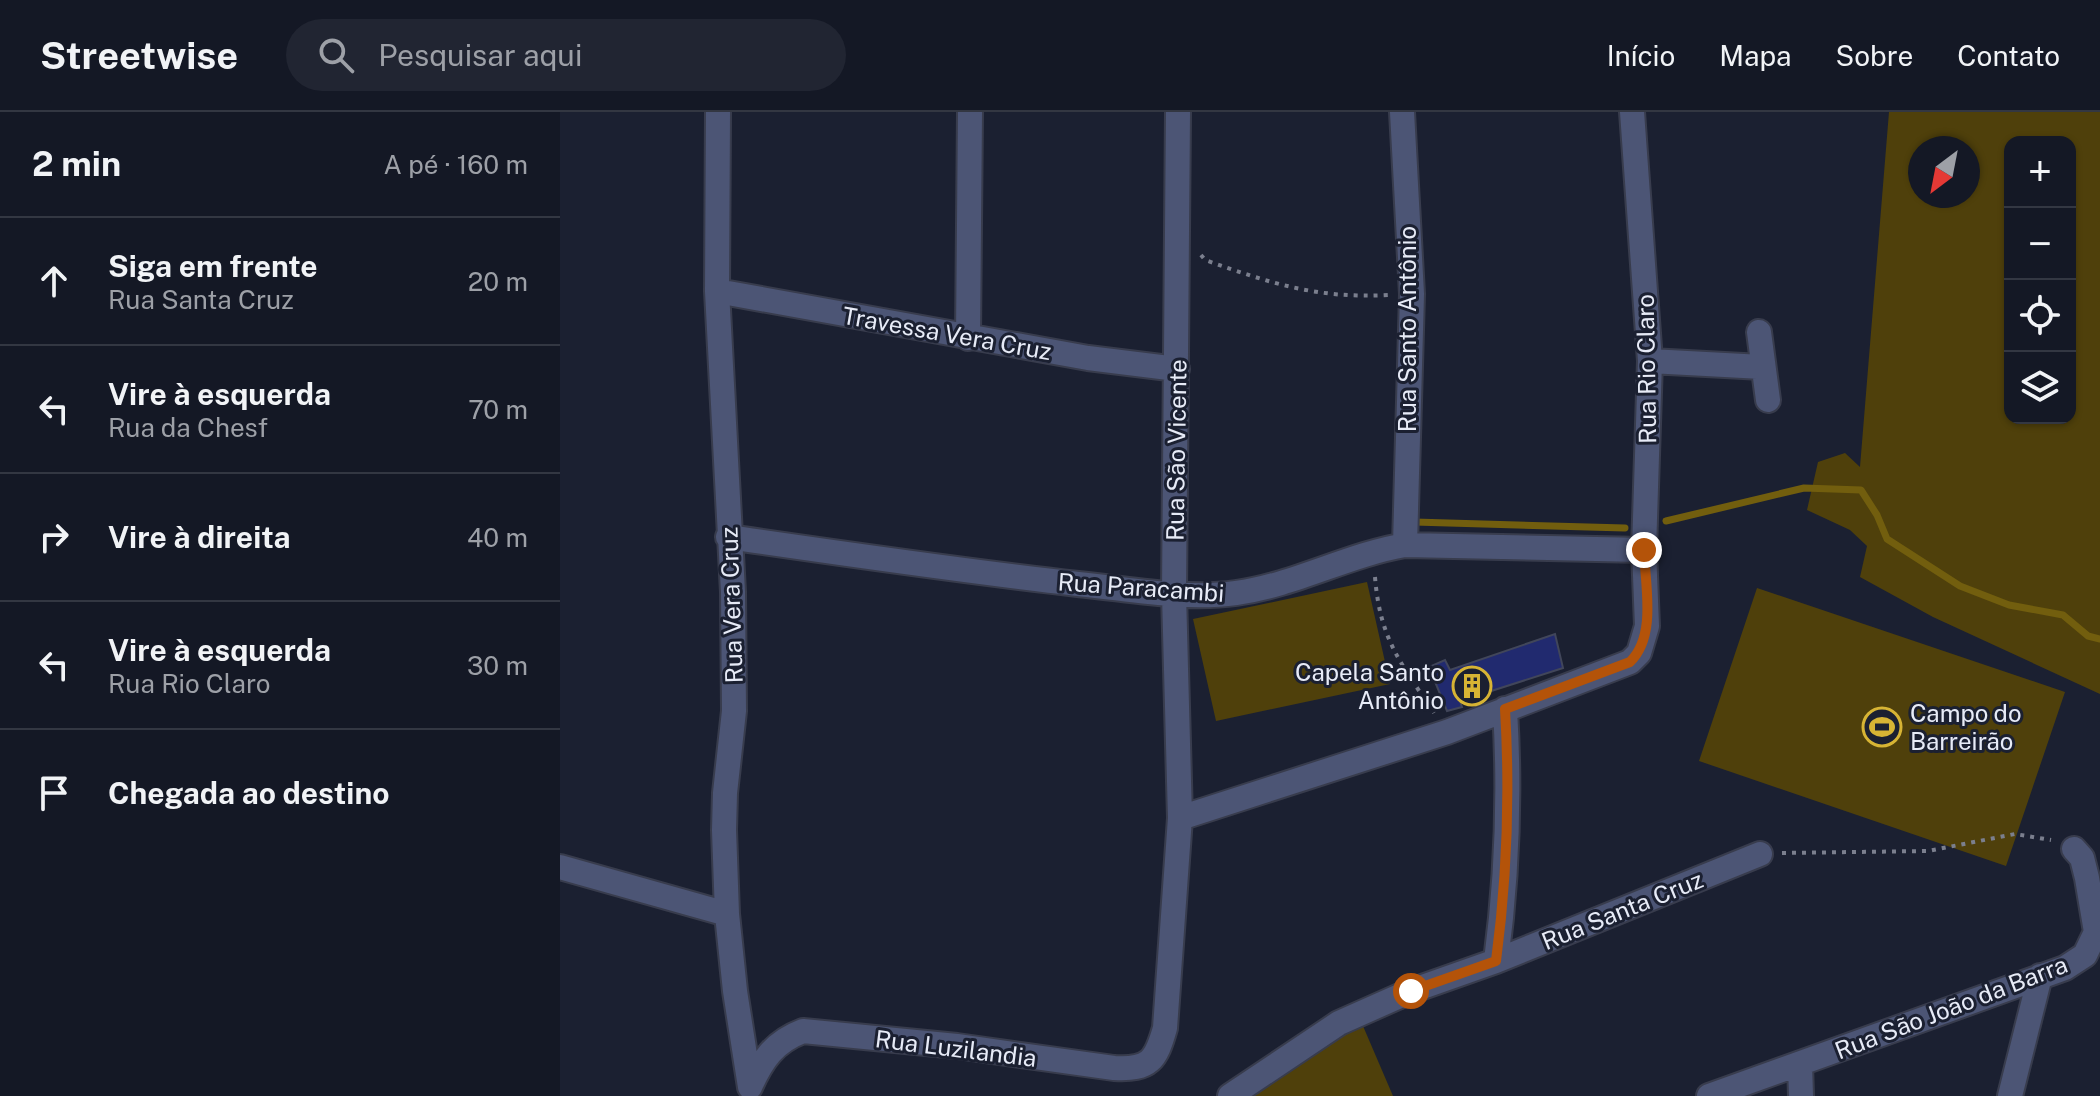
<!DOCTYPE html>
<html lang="pt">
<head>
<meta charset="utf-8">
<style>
  :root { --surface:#141825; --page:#212532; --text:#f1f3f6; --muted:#9da0a7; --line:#333742 }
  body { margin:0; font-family:"Public Sans",sans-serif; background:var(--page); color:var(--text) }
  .controls { position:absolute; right:24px; top:24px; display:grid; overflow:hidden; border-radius:16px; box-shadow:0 2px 6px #0004 }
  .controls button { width:72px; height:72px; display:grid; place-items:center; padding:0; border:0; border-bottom:2px solid var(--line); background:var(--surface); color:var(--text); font:40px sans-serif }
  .compass { position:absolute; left:1348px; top:24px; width:72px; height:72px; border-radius:50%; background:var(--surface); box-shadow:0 2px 6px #0004; rotate:212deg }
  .stop { position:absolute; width:24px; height:24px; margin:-18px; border:6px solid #b45309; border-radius:50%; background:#fff }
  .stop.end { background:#b45309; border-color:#fff; box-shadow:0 2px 8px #0008 }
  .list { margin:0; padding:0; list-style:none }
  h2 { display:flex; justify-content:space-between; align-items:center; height:104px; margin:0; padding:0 32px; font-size:34px }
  h2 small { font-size:26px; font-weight:400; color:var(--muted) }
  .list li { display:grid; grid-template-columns:52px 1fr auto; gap:24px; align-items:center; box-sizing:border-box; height:128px; padding:0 32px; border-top:2px solid var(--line) }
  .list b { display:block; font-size:30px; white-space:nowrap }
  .list p { margin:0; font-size:26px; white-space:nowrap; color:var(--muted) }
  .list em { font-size:26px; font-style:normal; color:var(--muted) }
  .icon { flex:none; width:44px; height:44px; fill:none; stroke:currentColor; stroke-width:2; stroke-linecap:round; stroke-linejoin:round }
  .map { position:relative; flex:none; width:1540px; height:984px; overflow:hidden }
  header { display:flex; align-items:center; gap:48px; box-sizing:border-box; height:112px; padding:0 40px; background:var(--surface); border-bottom:2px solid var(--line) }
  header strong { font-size:38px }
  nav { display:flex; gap:44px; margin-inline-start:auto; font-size:28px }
  .search { width:560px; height:72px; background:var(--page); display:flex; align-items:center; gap:20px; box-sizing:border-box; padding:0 28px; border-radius:44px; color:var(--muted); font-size:30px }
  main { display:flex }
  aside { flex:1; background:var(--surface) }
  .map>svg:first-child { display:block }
  .green { fill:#4f400b; fill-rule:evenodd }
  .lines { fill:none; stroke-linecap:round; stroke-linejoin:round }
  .stream { stroke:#725e0e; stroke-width:7 }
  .building { fill:#212a6f; stroke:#41465a; stroke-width:2 }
  .minor-casing { stroke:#383c4d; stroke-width:28 }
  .path { stroke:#7b7f8e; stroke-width:4; stroke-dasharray:4 6; stroke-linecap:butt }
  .minor { stroke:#4c5575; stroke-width:24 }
  .route { stroke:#b45309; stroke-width:10 }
  .labels { text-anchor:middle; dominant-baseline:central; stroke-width:6; stroke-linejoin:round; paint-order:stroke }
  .street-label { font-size:24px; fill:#e7ebf7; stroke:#1b2031 }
  .poi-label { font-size:24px; fill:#e7ebf7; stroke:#1b2031; text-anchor:end }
</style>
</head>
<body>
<header>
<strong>Streetwise</strong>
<div class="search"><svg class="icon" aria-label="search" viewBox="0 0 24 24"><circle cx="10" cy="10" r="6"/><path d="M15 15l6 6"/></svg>Pesquisar aqui</div>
<nav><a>Início</a><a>Mapa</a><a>Sobre</a><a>Contato</a></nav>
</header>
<main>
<aside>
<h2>2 min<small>A pé · 160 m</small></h2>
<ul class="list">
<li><svg class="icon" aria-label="ahead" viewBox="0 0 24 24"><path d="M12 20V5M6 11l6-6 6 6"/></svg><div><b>Siga em frente</b><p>Rua Santa Cruz</p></div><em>20 m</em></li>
<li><svg class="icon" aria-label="left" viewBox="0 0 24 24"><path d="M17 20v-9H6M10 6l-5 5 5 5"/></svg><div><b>Vire à esquerda</b><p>Rua da Chesf</p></div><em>70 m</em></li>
<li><svg class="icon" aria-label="right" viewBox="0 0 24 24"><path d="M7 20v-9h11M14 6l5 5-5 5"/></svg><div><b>Vire à direita</b></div><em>40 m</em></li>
<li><svg class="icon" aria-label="left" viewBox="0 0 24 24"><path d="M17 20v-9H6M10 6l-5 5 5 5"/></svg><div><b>Vire à esquerda</b><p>Rua Rio Claro</p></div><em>30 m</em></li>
<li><svg class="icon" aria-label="arrive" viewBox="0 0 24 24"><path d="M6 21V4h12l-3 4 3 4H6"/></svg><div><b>Chegada ao destino</b></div></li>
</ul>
</aside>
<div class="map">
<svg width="1540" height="984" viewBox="0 0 1540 984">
  <rect width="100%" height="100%" fill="#1b2031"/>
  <path class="green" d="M1329 0H1540V582L1373 505 1300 465 1307 434 1290 418 1247 398 1258 350 1285 341 1300 355ZM1510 30V306H1450V30ZM1408 36V84H1360V36Z
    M807 470 830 572 656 609 633 507Z
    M1197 476 1505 580 1446 754 1139 649Z
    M803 914 833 984H690L753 934Z"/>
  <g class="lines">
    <path class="stream" d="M1106 409 1244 376 1301 378 1317 403 1327 427 1400 474 1449 493 1503 503 1528 524 1540 527
      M854 410 1065 416"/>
  </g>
  <path class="building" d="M995 522 1003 556 900 589 902 595 887 599 869 555 885 548 890 558Z"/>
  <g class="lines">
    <defs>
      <path id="minor" d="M158 0 157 179 173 480 174 599 165 681 164 718 167 802 175 879 190 975
        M842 0 852 182 845 433
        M157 179 528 246 617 257
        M1199 220 1208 288
        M408 226 410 0
        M1090 249 1202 255
        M168 425C285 442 401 459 518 472 570 477 624 488 676 481 735 473 787 443 845 433L1084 438
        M620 706 887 620 1070 550 1079 541 1087 514 1084 438 1090 249 1072 0
        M0 755 167 802
        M936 849C947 766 950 681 945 597
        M1240 952 1241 984
        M190 975C202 948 214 930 243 919L397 934 554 956C590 958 596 948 605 916L620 706 614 482 618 0
        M670 984 779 911 851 879 936 849 1200 742
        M1149 984 1505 856 1525 843 1536 820 1527 766 1522 746 1514 737
        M1450 984 1480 864"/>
    </defs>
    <use href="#minor" class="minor-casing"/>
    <path class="path" d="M641 143 645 148C710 171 757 187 828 183
      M815 465C820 528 841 551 874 601
      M1222 741 1368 739 1455 722 1491 728"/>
    <use href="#minor" class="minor"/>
  </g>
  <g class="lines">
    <path class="route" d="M851 879 936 849C947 766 950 681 945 597L1070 550C1097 524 1085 473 1084 438"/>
  </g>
  <defs>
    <symbol id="building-ring" viewBox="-11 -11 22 22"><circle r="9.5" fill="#1b2031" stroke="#d7b434" stroke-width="1.5"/><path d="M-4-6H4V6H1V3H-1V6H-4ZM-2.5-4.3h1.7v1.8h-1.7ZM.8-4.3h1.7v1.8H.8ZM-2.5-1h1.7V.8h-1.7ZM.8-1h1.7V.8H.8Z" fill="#d7b434"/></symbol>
    <symbol id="stadium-ring" viewBox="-11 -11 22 22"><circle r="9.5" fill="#1b2031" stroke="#d7b434" stroke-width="1.5"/><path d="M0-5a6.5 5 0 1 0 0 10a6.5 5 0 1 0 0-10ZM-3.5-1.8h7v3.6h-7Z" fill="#d7b434"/></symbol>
  </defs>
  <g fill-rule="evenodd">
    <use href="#building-ring" x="890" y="552" width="44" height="44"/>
    <use href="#stadium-ring" x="1300" y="593" width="44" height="44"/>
  </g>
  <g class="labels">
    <g class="street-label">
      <text transform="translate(847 217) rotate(-90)">Rua Santo Antônio</text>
      <text transform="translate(387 221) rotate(10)">Travessa Vera Cruz</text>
      <text transform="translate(1086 257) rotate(-91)">Rua Rio Claro</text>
      <text transform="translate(616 338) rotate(-89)">Rua São Vicente</text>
      <text transform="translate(581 475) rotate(4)">Rua Paracambi</text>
      <text transform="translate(171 493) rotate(-92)">Rua Vera Cruz</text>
      <text transform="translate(1062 798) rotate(-22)">Rua Santa Cruz</text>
      <text transform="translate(1391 895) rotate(-21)">Rua São João da Barra</text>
      <text transform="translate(396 936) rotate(7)">Rua Luzilandia</text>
    </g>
    <g class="poi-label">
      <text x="884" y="560">Capela Santo<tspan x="884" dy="28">Antônio</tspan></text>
      <text x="1350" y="601" text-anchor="start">Campo do<tspan x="1350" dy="28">Barreirão</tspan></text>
    </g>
  </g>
</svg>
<div class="controls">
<button>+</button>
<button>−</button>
<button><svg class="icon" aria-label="locate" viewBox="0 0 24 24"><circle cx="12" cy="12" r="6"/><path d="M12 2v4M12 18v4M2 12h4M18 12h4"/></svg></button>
<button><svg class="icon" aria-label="layers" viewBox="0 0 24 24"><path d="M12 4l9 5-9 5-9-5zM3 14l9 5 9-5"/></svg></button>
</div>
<svg class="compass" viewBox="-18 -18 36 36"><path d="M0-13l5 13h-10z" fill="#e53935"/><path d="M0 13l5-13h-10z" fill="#9da0a7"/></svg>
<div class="stop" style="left:851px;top:879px"></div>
<div class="stop end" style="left:1084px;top:438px"></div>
</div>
</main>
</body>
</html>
